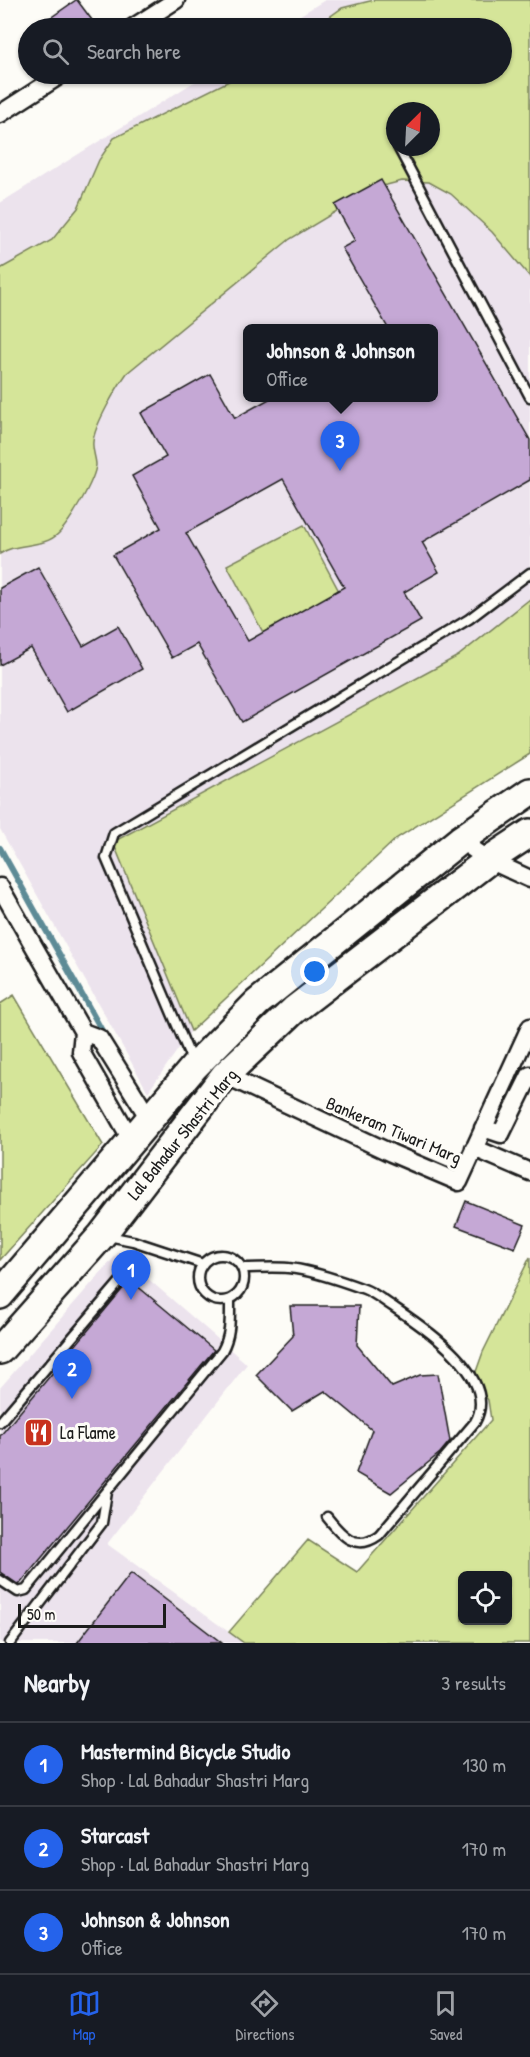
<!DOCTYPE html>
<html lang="en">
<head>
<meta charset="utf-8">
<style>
  :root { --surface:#171b24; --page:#242831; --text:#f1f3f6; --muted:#9ea1a6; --line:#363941; --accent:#2563eb }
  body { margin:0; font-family:"Patrick Hand",sans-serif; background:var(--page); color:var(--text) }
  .controls { position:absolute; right:18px; bottom:18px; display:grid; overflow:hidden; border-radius:9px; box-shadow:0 2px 4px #0004 }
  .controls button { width:54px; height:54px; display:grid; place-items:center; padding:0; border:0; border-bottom:2px solid var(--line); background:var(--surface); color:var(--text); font:30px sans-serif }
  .compass { position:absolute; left:386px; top:102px; width:54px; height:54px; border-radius:50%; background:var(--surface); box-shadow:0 2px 4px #0004; rotate:24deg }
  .scale { position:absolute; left:18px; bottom:15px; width:148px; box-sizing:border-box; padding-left:6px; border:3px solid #1c1c1c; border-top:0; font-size:16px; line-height:21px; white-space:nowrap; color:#1c1c1c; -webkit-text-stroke:4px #fdfcf7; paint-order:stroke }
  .you { position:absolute; left:315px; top:972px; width:21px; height:21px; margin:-15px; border:4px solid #fff; border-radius:50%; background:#1a73e8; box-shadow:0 0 0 9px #1a73e833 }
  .badge { display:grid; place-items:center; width:39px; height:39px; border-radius:50%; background:var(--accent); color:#fff; font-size:20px; font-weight:700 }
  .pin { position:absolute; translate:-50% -50px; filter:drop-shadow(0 2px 3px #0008) }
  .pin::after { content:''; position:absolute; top:32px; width:21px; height:18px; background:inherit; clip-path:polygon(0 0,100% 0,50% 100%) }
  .popup { position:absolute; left:243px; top:324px; width:195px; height:78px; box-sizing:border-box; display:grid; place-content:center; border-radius:9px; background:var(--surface); filter:drop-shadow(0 2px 4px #0005); font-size:20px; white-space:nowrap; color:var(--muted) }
  .popup b { font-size:22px; color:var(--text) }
  .popup::after { content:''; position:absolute; left:50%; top:100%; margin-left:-12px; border:12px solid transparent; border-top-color:var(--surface) }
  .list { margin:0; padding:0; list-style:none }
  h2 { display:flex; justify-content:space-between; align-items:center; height:78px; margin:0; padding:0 24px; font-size:26px }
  h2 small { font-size:20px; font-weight:400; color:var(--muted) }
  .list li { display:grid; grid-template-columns:39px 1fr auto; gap:18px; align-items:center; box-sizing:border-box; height:84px; padding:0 24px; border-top:2px solid var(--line) }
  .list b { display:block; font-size:22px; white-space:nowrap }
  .list p { margin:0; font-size:20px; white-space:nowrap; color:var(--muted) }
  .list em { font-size:20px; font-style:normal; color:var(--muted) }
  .icon { flex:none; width:33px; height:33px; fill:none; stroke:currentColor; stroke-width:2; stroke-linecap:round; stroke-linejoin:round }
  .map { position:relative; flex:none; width:530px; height:1643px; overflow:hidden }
  .search { position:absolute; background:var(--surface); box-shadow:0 2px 4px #0004; left:18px; right:18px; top:18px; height:66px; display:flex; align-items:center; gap:15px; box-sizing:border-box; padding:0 21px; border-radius:33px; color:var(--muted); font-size:22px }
  .sheet { height:330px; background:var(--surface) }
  nav { display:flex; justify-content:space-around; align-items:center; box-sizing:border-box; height:84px; border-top:2px solid var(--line); background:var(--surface); font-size:16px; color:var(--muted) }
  nav a { display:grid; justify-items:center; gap:3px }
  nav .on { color:var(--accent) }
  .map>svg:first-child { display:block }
  .built { fill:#ece3ed; fill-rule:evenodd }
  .green { fill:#d5e599; stroke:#78805a; stroke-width:1.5; fill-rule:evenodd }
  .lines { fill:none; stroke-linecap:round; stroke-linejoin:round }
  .stream { stroke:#5d8b96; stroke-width:6 }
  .building { fill:#c5a8d5; stroke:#1c1c1c; stroke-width:1.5; fill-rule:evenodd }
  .lane-casing { stroke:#1c1c1c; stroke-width:13 }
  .street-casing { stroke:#1c1c1c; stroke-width:21 }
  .primary-casing { stroke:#1c1c1c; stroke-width:32 }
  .lane { stroke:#fdfcf7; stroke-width:8 }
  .street { stroke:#fdfcf7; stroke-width:16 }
  .primary { stroke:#fdfcf7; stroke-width:27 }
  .labels { text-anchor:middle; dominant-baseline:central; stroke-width:6; stroke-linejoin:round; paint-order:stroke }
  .street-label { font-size:18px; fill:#1c1c1c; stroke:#fdfcf7 }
  .poi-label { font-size:18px; fill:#1c1c1c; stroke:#fdfcf7; text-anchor:start }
</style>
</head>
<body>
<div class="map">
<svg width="530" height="1643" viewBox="0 0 530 1643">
  <rect width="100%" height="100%" fill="#fdfcf7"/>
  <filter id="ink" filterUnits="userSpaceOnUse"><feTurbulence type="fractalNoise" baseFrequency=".0167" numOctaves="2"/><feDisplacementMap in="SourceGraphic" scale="12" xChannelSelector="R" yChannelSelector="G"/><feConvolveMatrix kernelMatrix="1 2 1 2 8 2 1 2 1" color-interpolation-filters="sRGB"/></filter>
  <g filter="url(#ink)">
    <path class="built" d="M325 0H530V754L397 838 191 1031 148 1092 0 829V203L207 74H502V28H279ZM395 111H431V147H395ZM247 328H433V398H247Z
      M118 1253 247 1364 107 1544 244 1643H2L0 1641V1388Z"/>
    <path class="green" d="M374 0H530V277L492 232 451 194 429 182 402 181 375 188 290 239 127 373C117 387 94 426 93 442 92 450 96 458 96 465 95 480 70 522 59 533 44 549 15 542 0 554V269L52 240 78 208 99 160 114 138 243 74H502V28H314L342 8ZM395 111H431V147H395Z
      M304 525 341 595 265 636 227 565Z
      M530 599V754L397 838 191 1031 113 842 458 656Z
      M14 995 103 1145 0 1260V1004Z
      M530 1257V1643H244L229 1632 308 1540 357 1572 491 1420 488 1400 473 1380 483 1352ZM462 1576H508V1620H462Z"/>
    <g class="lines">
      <path class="stream" d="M0 848 105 1036"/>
    </g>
    <path class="building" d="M77 0 98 28H36L76 0Z
      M381 180 530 440V480L422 542 439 572 404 592 421 621 242 722 197 644 172 658 113 555 161 528 132 476 166 457 141 413 210 374 235 418 271 398H433V328H388L342 248 355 241 335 205ZM283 479 344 587 248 641 186 533Z
      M38 567 83 646 118 626 142 669 67 712 31 648 0 665V588Z
      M466 1201 525 1225 515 1248 456 1226Z
      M130 1280 214 1350 19 1585 0 1572V1436Z
      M290 1306H359L357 1345 392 1387 420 1375 438 1374 450 1441 440 1453 391 1493 356 1473 372 1430 325 1391 292 1411 256 1375 293 1336Z
      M131 1573 222 1643H77Z"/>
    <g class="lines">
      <defs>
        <path id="lane" d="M398 147 530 397
          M193 1063 106 858 114 833 469 619 530 573
          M108 1236 133 1241 203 1264
          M198 1278a23 23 0 1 1 46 0a23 23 0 1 1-46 0Z
          M242 1268C257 1268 273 1267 288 1268 311 1270 342 1281 364 1289 375 1293 385 1302 395 1308 425 1328 500 1378 475 1422L379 1535C356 1552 342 1536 327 1517
          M0 1422 130 1270
          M0 1580 18 1592 26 1590 222 1351C231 1335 230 1318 230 1300
          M10 1643 102 1523 107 1492"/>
        <path id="street" d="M132 28 176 0
          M0 114 62 74
          M460 840 489 860 530 879
          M0 887 83 1032 81 1052 132 1141
          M83 1032 99 1038 150 1120
          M225 1075 391 1153 459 1182 530 1027
          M483 1128 501 1134 530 1075
          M474 1148 530 1172"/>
        <path id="primary" d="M0 1295 194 1067 257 1003 460 840 530 792
          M0 1350 102 1235 225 1075 294 1010 489 860 530 833"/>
      </defs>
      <use href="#lane" class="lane-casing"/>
      <use href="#street" class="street-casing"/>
      <use href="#primary" class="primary-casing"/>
      <use href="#lane" class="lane"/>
      <use href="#street" class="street"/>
      <use href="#primary" class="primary"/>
    </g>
  </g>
  <defs>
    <symbol id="restaurant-square" viewBox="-11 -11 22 22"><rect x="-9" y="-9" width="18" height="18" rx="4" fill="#c8321e" stroke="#fdfcf7"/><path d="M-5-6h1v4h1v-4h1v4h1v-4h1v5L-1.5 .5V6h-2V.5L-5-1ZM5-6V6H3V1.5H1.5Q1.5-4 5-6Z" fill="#fff"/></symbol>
  </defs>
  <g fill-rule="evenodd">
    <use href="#restaurant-square" x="22" y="1416" width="33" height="33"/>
  </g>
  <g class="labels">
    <g class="street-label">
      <text transform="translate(394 1130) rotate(23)">Bankeram Tiwari Marg</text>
      <text transform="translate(182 1134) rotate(-51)">Lal Bahadur Shastri Marg</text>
    </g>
    <g class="poi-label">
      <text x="60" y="1432">La Flame</text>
    </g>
  </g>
</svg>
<div class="controls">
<button><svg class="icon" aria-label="locate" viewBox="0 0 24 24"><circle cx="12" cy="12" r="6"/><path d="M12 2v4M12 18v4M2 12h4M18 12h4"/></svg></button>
</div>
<svg class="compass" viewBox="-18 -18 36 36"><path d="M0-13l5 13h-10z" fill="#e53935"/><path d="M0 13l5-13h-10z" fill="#9ea1a6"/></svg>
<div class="scale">50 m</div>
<div class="you"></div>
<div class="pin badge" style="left:131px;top:1300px">1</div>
<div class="pin badge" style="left:72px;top:1399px">2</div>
<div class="pin badge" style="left:340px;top:471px">3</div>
<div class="popup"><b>Johnson &amp; Johnson</b>Office</div>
<div class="search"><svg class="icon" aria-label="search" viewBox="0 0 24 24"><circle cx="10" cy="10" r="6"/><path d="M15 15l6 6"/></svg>Search here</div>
</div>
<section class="sheet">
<h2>Nearby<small>3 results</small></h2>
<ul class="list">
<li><span class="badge">1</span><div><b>Mastermind Bicycle Studio</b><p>Shop · Lal Bahadur Shastri Marg</p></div><em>130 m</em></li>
<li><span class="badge">2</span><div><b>Starcast</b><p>Shop · Lal Bahadur Shastri Marg</p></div><em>170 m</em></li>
<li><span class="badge">3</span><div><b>Johnson &amp; Johnson</b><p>Office</p></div><em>170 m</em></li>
</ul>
</section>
<nav>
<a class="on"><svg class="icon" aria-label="map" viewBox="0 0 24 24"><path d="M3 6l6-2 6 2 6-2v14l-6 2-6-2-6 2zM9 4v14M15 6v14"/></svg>Map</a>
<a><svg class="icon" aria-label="directions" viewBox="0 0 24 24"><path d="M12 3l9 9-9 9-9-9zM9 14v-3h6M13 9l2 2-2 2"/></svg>Directions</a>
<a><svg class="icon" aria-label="saved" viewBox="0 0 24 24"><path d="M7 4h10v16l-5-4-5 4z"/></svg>Saved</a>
</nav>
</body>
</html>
